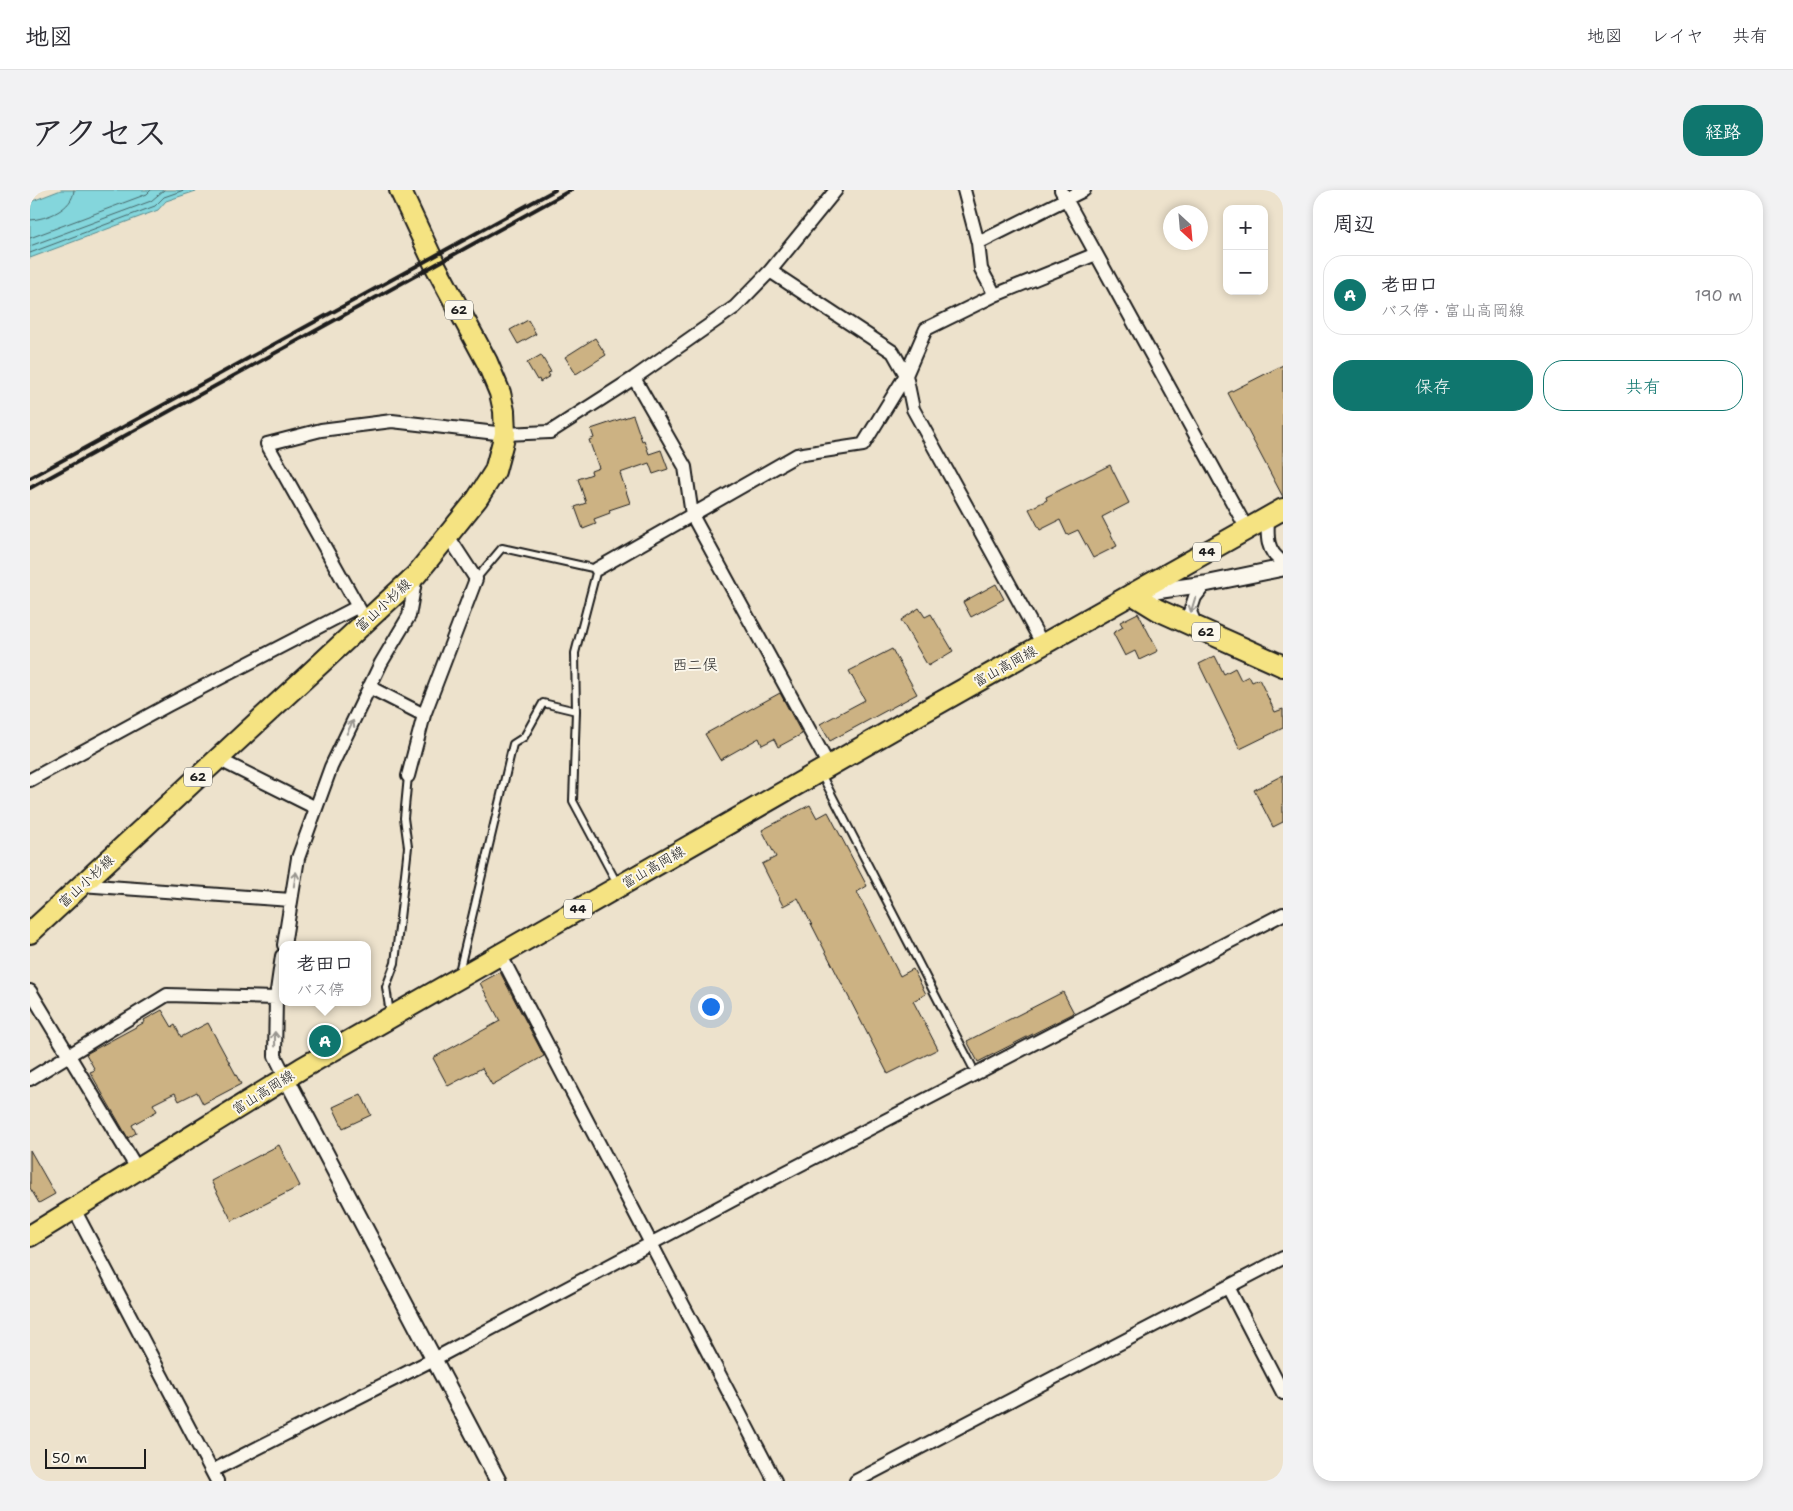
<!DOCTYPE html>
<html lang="ja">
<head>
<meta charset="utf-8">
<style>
  :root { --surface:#fff; --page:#f2f2f3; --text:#2b2b33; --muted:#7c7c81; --line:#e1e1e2; --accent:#0f766e }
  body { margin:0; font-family:"Shantell Sans","Klee One",sans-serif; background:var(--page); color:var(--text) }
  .controls { position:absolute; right:15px; top:15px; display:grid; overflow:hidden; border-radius:10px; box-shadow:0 2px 8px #0003 }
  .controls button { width:45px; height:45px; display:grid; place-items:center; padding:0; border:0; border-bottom:1px solid var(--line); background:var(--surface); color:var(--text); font:25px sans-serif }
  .compass { position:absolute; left:1133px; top:15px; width:45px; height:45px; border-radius:50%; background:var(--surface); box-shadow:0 2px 8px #0003; rotate:154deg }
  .scale { position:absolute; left:15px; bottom:12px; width:101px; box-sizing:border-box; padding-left:5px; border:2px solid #1c1c1c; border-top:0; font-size:14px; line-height:18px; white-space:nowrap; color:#1c1c1c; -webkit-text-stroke:4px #fbf7ec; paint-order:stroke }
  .you { position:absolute; left:680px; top:816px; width:18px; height:18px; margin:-12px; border:4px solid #fff; border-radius:50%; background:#1a73e8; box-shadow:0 0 0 8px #1a73e833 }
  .badge { display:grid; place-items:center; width:32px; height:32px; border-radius:50%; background:var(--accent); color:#fff; font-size:16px; font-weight:700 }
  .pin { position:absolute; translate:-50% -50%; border:2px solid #fff; box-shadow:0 1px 5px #0006 }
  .popup { position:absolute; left:249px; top:751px; width:92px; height:65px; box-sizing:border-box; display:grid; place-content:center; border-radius:10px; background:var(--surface); filter:drop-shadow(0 1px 4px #0005); font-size:16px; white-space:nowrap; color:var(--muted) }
  .popup b { font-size:19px; color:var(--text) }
  .popup::after { content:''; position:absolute; left:50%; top:100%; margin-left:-10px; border:10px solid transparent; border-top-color:var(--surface) }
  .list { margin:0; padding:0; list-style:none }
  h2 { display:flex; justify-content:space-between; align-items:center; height:65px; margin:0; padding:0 20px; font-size:21px }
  h2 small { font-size:16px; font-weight:400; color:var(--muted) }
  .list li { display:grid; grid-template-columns:32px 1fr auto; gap:15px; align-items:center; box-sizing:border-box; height:80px; margin:0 10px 10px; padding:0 10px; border:1px solid var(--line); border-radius:20px }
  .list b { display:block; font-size:19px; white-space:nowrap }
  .list p { margin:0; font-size:16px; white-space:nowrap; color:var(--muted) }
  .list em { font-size:16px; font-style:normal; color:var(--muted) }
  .actions { display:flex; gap:10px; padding:15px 20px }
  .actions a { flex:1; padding:11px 0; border:1px solid var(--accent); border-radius:20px; text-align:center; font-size:18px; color:var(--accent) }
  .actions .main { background:var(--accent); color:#fff }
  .map { position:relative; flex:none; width:1253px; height:1291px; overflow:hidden; border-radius:20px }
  header { display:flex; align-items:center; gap:30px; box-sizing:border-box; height:70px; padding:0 25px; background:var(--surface); border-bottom:1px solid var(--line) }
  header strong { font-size:24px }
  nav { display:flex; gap:28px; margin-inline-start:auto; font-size:18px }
  .intro { display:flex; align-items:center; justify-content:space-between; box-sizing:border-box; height:120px; padding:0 30px }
  h1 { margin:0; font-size:35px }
  .button { padding:12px 22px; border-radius:20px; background:var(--accent); color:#fff; font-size:18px; font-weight:700 }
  main { display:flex; gap:30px; padding:0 30px }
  aside { flex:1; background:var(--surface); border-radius:20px; box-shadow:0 2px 8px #0003 }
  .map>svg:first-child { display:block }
  .water { fill:#84d6dc; stroke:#5a8c8f }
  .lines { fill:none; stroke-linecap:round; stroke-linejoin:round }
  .shore { stroke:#466669; stroke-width:1 }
  .building { fill:#ccb283; stroke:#1c1c1c }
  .service-casing { stroke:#1c1c1c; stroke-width:10 }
  .minor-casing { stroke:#1c1c1c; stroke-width:16 }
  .tertiary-casing { stroke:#1c1c1c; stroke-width:19 }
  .primary-casing { stroke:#1c1c1c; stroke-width:24 }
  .service { stroke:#fbf7ec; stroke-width:6 }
  .minor { stroke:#fbf7ec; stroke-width:12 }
  .tertiary { stroke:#fbf7ec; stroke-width:15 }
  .primary { stroke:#f5e382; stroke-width:20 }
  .rail { stroke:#1c1c1c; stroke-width:4 }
  .oneway { stroke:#97948e }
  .labels { text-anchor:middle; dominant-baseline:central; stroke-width:4; stroke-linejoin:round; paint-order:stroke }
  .shield { fill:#fbf7ec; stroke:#5f5e5a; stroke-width:1 }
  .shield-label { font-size:12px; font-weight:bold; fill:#1c1c1c }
  .street-label { font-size:14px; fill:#1c1c1c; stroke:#fbf7ec }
  .neighbourhood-label { font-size:15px; fill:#1c1c1c; stroke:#fbf7ec }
</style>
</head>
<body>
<header>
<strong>地図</strong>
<nav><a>地図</a><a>レイヤ</a><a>共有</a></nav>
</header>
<div class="intro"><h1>アクセス</h1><a class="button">経路</a></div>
<main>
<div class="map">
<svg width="1253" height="1291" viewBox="0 0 1253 1291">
  <rect width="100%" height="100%" fill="#ede2cc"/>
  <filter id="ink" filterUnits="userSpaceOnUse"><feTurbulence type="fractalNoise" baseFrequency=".02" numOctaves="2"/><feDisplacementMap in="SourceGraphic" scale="10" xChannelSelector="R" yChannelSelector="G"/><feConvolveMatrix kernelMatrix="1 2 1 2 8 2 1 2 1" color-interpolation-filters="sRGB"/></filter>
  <g filter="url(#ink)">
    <path class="water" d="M31 0H169L136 11 128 20 0 68V12Z"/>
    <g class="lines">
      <path class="shore" d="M0 30C17 29 43 19 44 0
        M0 48 117 4 121 0
        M0 56 121 11 134 0
        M0 63 125 16 134 7 154 0"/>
    </g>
    <path class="building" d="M498 130 506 144 488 154 480 140Z
      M565 148 576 165 546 184 535 167Z
      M511 165 521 182 518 183 520 186 510 192 509 189 507 190 497 173Z
      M1253 175V307L1198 203Z
      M603 225 612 251 614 250 619 264 631 260 638 279 623 284 619 273 590 283 600 313 579 320 580 323 564 329 566 334 553 339 545 317 556 313 548 289 562 284 561 281 569 278 559 250 564 248 561 239Z
      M1080 275 1099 313 1072 327 1087 356 1063 368 1048 340 1037 345 1030 330 1010 340 999 319 1017 310 1016 307Z
      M966 394 974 409 941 427 933 412Z
      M889 418 895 427 901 424 923 461 898 476 871 430Z
      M1108 423 1128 461 1109 470 1105 461 1095 466 1083 443 1093 437 1090 432Z
      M862 459 887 504 800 551 790 534 835 510 819 481Z
      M1185 466 1194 484 1205 478 1211 490 1219 486 1222 492 1229 489 1245 522 1253 519V538L1210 559 1169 474Z
      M750 503 772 544 748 557 744 549 732 555 729 548 690 570 675 544Z
      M1253 585V632L1243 637 1224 600Z
      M780 615 787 628 798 622 837 696 827 702 870 786 883 779 896 804 883 811 908 859 858 884 768 708 753 716 732 674 746 667 732 640Z
      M470 782 514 866 462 895 452 878 418 896 403 868 470 831 450 793Z
      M1033 802 1044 823 948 872 937 851Z
      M132 820 142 837 145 835 151 847 178 833 211 894 173 914 167 902 149 911 145 903 123 914 127 921 102 935 106 943 98 948 60 882 65 880 56 864 115 832 114 830Z
      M331 904 341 925 313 938 303 917Z
      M249 955 270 996 202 1031 181 991Z
      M0 960 25 1004 9 1013 0 998Z"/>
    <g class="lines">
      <defs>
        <path id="service" d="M446 389 472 358 567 379 545 463 546 521 543 611 588 695
          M791 584 942 876
          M429 782 483 554 494 547 513 513 546 521
          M360 824 356 797 365 773 378 657 374 628 378 586"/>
        <path id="minor" d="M934 0 948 53 951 79 965 105
          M1031 0 1217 339
          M948 53 1054 0
          M740 81 863 162 876 185 883 219 1013 455
          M604 188 655 277 662 325 799 576
          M1238 328C1237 346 1236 362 1253 372
          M567 379 767 265 833 255 876 185 896 139 965 105 1066 64
          M336 431 237 254 291 240 362 231 475 244 520 242 604 188 705 117 740 81 806 0
          M1167 438 1160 422 1165 407 1175 394
          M339 497 394 525
          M188 569 286 618
          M378 586 394 525 446 389 418 346
          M0 590 138 515 327 417
          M51 695 261 710
          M254 755 268 668 301 577 351 473 379 426 386 386
          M470 764 745 1291
          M252 766 246 808 245 866 256 888
          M0 801 108 980
          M0 889 137 805 246 808
          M44 1019 187 1291
          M1198 1097 1253 1203
          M182 1281 404 1169 731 995 1253 724
          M826 1291 1253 1068"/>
        <path id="tertiary" d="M1111 403 1175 394 1253 378
          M256 888 468 1291"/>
        <path id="primary" d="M1102 404 1128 420 1253 476
          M0 743 386 385 447 309 465 281 475 244 474 221 470 203 457 172 405 75 370 0
          M0 1046 272 878 895 521 1253 319"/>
      </defs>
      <use href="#service" class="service-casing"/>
      <use href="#minor" class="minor-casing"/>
      <use href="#tertiary" class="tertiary-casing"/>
      <use href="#primary" class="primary-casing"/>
      <use href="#service" class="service"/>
      <use href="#minor" class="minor"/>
      <use href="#tertiary" class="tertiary"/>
      <use href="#primary" class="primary"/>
      <path class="rail" d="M0 288 525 0
        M0 298 541 0"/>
    </g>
    <defs><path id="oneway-shaft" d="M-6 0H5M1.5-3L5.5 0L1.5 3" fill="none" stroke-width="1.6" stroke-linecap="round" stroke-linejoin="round" transform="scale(1.25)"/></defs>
    <g class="oneway">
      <use href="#oneway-shaft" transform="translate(1163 415) rotate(107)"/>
      <use href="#oneway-shaft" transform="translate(320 537) rotate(-64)"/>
      <use href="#oneway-shaft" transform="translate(265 689) rotate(-81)"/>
      <use href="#oneway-shaft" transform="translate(245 849) rotate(-91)"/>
    </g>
  </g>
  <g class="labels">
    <g class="shield">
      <rect x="415" y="110.5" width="28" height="19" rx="4"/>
      <rect x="1163" y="352.5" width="28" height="19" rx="4"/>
      <rect x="1162" y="432.5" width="28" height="19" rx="4"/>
      <rect x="154" y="577.5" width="28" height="19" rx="4"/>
      <rect x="534" y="709.5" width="28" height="19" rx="4"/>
    </g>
    <g class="shield-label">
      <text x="429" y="120">62</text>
      <text x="1177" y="362">44</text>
      <text x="1176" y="442">62</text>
      <text x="168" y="587">62</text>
      <text x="548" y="719">44</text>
    </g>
    <g class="street-label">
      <text transform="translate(353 415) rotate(-43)">富山小杉線</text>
      <text transform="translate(975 476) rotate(-29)">富山高岡線</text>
      <text transform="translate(623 677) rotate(-30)">富山高岡線</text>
      <text transform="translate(56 691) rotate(-43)">富山小杉線</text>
      <text transform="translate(233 902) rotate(-32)">富山高岡線</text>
    </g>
    <g class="neighbourhood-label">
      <text x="665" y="475">西二俣</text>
    </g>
  </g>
</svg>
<div class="controls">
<button>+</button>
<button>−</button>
</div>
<svg class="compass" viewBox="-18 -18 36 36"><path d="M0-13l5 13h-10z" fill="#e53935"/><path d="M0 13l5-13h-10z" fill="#7c7c81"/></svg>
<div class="scale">50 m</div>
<div class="you"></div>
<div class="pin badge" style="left:295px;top:851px">A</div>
<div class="popup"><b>老田口</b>バス停</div>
</div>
<aside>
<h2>周辺<small></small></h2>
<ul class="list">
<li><span class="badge">A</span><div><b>老田口</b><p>バス停 · 富山高岡線</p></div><em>190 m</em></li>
</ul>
<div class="actions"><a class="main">保存</a><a>共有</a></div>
</aside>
</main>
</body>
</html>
